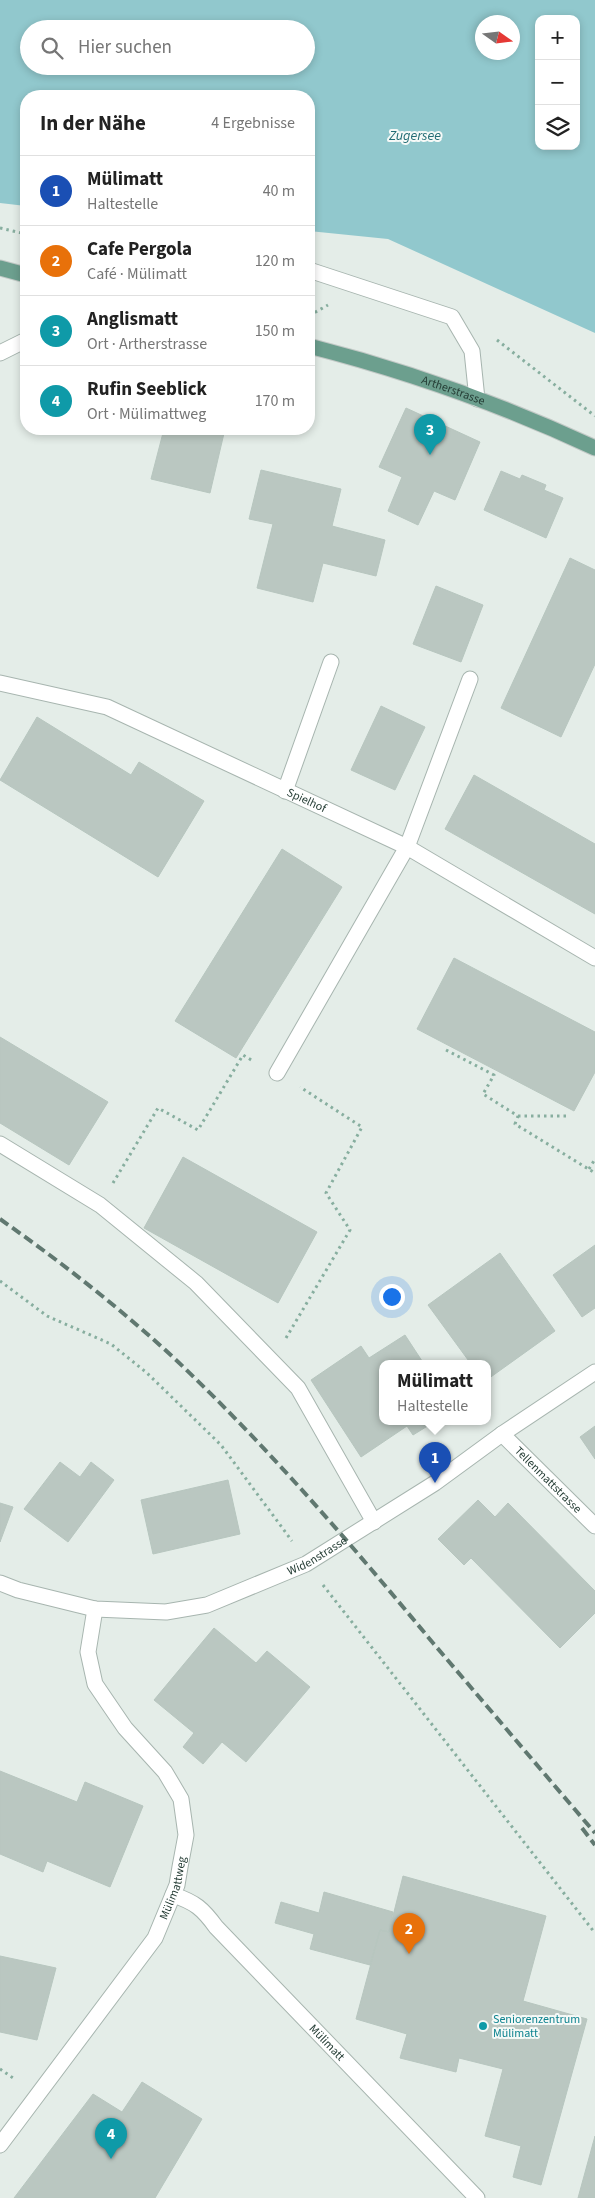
<!DOCTYPE html>
<html lang="de">
<head>
<meta charset="utf-8">
<style>
  :root { --surface:#fff; --page:#f6f6f6; --text:#222; --muted:#767676; --line:#e0e0e0; --accent:#7b4b41 }
  body { margin:0; font-family:"Source Sans 3",sans-serif; background:var(--page); color:var(--text) }
  .controls { position:absolute; right:15px; top:15px; display:grid; overflow:hidden; border-radius:10px; box-shadow:0 2px 8px #0003 }
  .controls button { width:45px; height:45px; display:grid; place-items:center; padding:0; border:0; border-bottom:1px solid var(--line); background:var(--surface); color:var(--text); font:25px sans-serif }
  .compass { position:absolute; left:475px; top:15px; width:45px; height:45px; border-radius:50%; background:var(--surface); box-shadow:0 2px 8px #0003; rotate:104deg }
  .you { position:absolute; left:391px; top:1296px; width:18px; height:18px; margin:-12px; border:4px solid #fff; border-radius:50%; background:#1a73e8; box-shadow:0 0 0 8px #1a73e833 }
  .badge { display:grid; place-items:center; width:32px; height:32px; border-radius:50%; background:var(--accent); color:#fff; font-size:16px; font-weight:700 }
  .pin { position:absolute; translate:-50% -41px; filter:drop-shadow(0 1px 2px #0008) }
  .pin::after { content:''; position:absolute; top:26px; width:18px; height:15px; background:inherit; clip-path:polygon(0 0,100% 0,50% 100%) }
  .popup { position:absolute; left:379px; top:1360px; width:112px; height:65px; box-sizing:border-box; display:grid; place-content:center; border-radius:10px; background:var(--surface); filter:drop-shadow(0 1px 4px #0005); font-size:16px; white-space:nowrap; color:var(--muted) }
  .popup b { font-size:19px; color:var(--text) }
  .popup::after { content:''; position:absolute; left:50%; top:100%; margin-left:-10px; border:10px solid transparent; border-top-color:var(--surface) }
  .list { margin:0; padding:0; list-style:none }
  h2 { display:flex; justify-content:space-between; align-items:center; height:65px; margin:0; padding:0 20px; font-size:21px }
  h2 small { font-size:16px; font-weight:400; color:var(--muted) }
  .list li { display:grid; grid-template-columns:32px 1fr auto; gap:15px; align-items:center; box-sizing:border-box; height:70px; padding:0 20px; border-top:1px solid var(--line) }
  .list b { display:block; font-size:19px; white-space:nowrap }
  .list p { margin:0; font-size:16px; white-space:nowrap; color:var(--muted) }
  .list em { font-size:16px; font-style:normal; color:var(--muted) }
  .icon { flex:none; width:28px; height:28px; fill:none; stroke:currentColor; stroke-width:2; stroke-linecap:round; stroke-linejoin:round }
  .map { position:relative; flex:none; width:595px; height:2198px; overflow:hidden }
  .search { position:absolute; background:var(--surface); box-shadow:0 2px 8px #0003; left:20px; top:20px; width:295px; height:55px; display:flex; align-items:center; gap:12px; box-sizing:border-box; padding:0 18px; border-radius:28px; color:var(--muted); font-size:19px }
  .panel { position:absolute; background:var(--surface); box-shadow:0 2px 8px #0003; left:20px; top:90px; width:295px; height:345px; border-radius:20px }
  .map>svg:first-child { display:block }
  .water { fill:#91c8cd; fill-rule:evenodd }
  .building { fill:#bac7c1; stroke:#b7c6bf }
  .lines { fill:none; stroke-linecap:round; stroke-linejoin:round }
  .minor-casing { stroke:#a7b5af; stroke-width:17 }
  .major-casing { stroke:#c2c9c6; stroke-width:17 }
  .path { stroke:#87ae9f; stroke-width:3; stroke-dasharray:2.5 4; stroke-linecap:butt }
  .minor { stroke:#fff; stroke-width:15 }
  .major { stroke:#6c9f8e; stroke-width:15 }
  .rail { stroke:#607870; stroke-width:4; stroke-dasharray:10 5; stroke-linecap:butt }
  .culture-dot { fill:#0f9aa8; stroke:#f5f9f7; stroke-width:2 }
  .labels { text-anchor:middle; dominant-baseline:central; stroke-width:4; stroke-linejoin:round; paint-order:stroke }
  .street-label { font-size:12px; fill:#253d35; stroke:#f5f9f7 }
  .culture-label { font-size:12px; fill:#0d838f; stroke:#f5f9f7; text-anchor:start }
  .water-label { font-size:14px; font-style:italic; fill:#236d75; stroke:#f5f9f7 }
</style>
</head>
<body>
<div class="map">
<svg width="595" height="2198" viewBox="0 0 595 2198">
  <rect width="100%" height="100%" fill="#e4ede8"/>
  <path class="water" d="M0 0H595V333L388 239 309 231V96H26V206L0 203ZM539 19H576V146H539ZM482 22H512V52H482ZM29 29H306V66H29Z"/>
  <path class="building" d="M406 408 480 442 455 500 434 491 418 525 388 511 402 477 379 467Z
    M164 429H225L210 493 151 479Z
    M261 470 341 489 332 526 385 540 376 576 323 563 313 602 257 588 273 524 249 519Z
    M501 471 520 479 522 475 546 485 544 490 563 498 546 538 484 510Z
    M570 558 595 570V664L561 737 501 708Z
    M436 586 483 605 461 662 413 644Z
    M381 706 425 727 395 790 351 770Z
    M37 717 131 775 139 762 204 801 158 877 0 780Z
    M474 775 595 844V914L445 829Z
    M282 849 342 887 236 1058 175 1021Z
    M454 958 595 1032V1072L574 1111 417 1029Z
    M0 1037 108 1102 69 1165 0 1123Z
    M183 1157 317 1232 278 1303 144 1228Z
    M595 1245V1308L582 1317 553 1275Z
    M500 1253 555 1331 488 1379V1364H471L428 1305Z
    M405 1335 424 1364H382V1422H434L413 1435 407 1426 361 1457 311 1380 361 1346 369 1358Z
    M595 1426V1459L580 1437Z
    M60 1462 80 1477 91 1462 114 1480 68 1542 24 1509Z
    M228 1480 240 1534 153 1554 141 1500Z
    M478 1500 495 1517 508 1503 595 1591V1613L560 1648 471 1558 464 1565 438 1539Z
    M0 1503 13 1507 0 1542Z
    M214 1628 256 1663 267 1651 310 1687 246 1762 222 1742 203 1764 183 1747 194 1733 154 1700Z
    M0 1771 77 1802 85 1782 143 1806 110 1887 47 1861 43 1872 0 1854Z
    M403 1876 546 1916 523 2001 587 2019 541 2185 513 2177 521 2146 485 2136 503 2069 459 2058 456 2072 400 2058 407 2034 356 2019 380 1930 389 1932Z
    M324 1892 393 1912 389 1932 380 1930 370 1965 310 1949 314 1934 275 1923 281 1902 319 1913Z
    M0 1956 56 1968 37 2040 0 2032Z
    M142 2082 202 2119 155 2198H14L93 2094 122 2112Z
    M595 2136V2198H578Z"/>
  <g class="lines">
    <defs>
      <g id="minor">
        <path d="M309 270 452 317 472 351 477 399"/>
        <path d="M0 353 26 340"/>
        <path id="s1" d="M0 683 107 707 407 847 595 958"/>
        <path d="M285 791 331 662"/>
        <path d="M277 1073 407 847 470 679"/>
        <path d="M0 1144 100 1205 196 1283 298 1388 374 1522"/>
        <path id="s2" d="M502 1434 595 1526"/>
        <path id="s3" d="M0 1583 18 1590 95 1609 166 1612 207 1605 306 1564 435 1483 502 1434 595 1372"/>
        <path id="s4" d="M173 1895C195 1902 203 1909 216 1927L477 2198"/>
        <path id="s5" d="M0 2145 155 1938 177 1885 180 1867 186 1835 181 1799 165 1772 125 1728 95 1684 88 1652 95 1609"/>
      </g>
      <g id="major">
        <path d="M0 268 26 275"/>
        <path id="s6" d="M309 346C407 371 503 405 595 448"/>
      </g>
    </defs>
    <use href="#minor" class="minor-casing"/>
    <use href="#major" class="major-casing"/>
    <path class="path" d="M0 228 26 234
      M309 313 312 314 328 305
      M497 340 595 416
      M446 1050 494 1075 483 1094 518 1116 515 1124 595 1173
      M518 1116H567
      M589 1169 595 1159
      M113 1183 158 1108 198 1130 243 1055 253 1061
      M0 1281 47 1316 111 1344 147 1373 221 1445 292 1541
      M286 1338 350 1230 326 1193 362 1127 300 1087
      M323 1585 595 1933
      M0 2069 16 2080"/>
    <use href="#minor" class="minor"/>
    <use href="#major" class="major"/>
    <path class="rail" d="M0 1219C61 1262 120 1308 175 1359 268 1447 351 1544 433 1643 487 1706 541 1770 595 1833
      M582 1828 595 1845"/>
  </g>
  <circle class="culture-dot" cx="483" cy="2026" r="5"/>
  <g class="labels">
    <g class="street-label">
      <text stroke="none"><textPath href="#s6" startOffset="151">Artherstrasse</textPath></text>
      <text stroke="none"><textPath href="#s1" startOffset="330">Spielhof</textPath></text>
      <text stroke="none"><textPath href="#s2" startOffset="65">Tellenmattstrasse</textPath></text>
      <text stroke="none"><textPath href="#s3" startOffset="332">Widenstrasse</textPath></text>
      <text stroke="none"><textPath href="#s5" startOffset="312">Mülimattweg</textPath></text>
      <text stroke="none"><textPath href="#s4" startOffset="215">Mülimatt</textPath></text>
    </g>
    <g class="culture-label">
      <text x="493" y="2019">Seniorenzentrum<tspan x="493" dy="14">Mülimatt</tspan></text>
    </g>
    <g class="water-label">
      <text x="415" y="136">Zugersee</text>
    </g>
  </g>
</svg>
<div class="controls">
<button>+</button>
<button>−</button>
<button><svg class="icon" aria-label="layers" viewBox="0 0 24 24"><path d="M12 4l9 5-9 5-9-5zM3 14l9 5 9-5"/></svg></button>
</div>
<svg class="compass" viewBox="-18 -18 36 36"><path d="M0-13l5 13h-10z" fill="#e53935"/><path d="M0 13l5-13h-10z" fill="#767676"/></svg>
<div class="you"></div>
<div class="pin badge" style="left:435px;top:1483px;background:#1a4fb4">1</div>
<div class="popup"><b>Mülimatt</b>Haltestelle</div>
<div class="pin badge" style="left:409px;top:1954px;background:#e8710a">2</div>
<div class="pin badge" style="left:430px;top:455px;background:#0f9aa8">3</div>
<div class="pin badge" style="left:111px;top:2159px;background:#0f9aa8">4</div>
<div class="search"><svg class="icon" aria-label="search" viewBox="0 0 24 24"><circle cx="10" cy="10" r="6"/><path d="M15 15l6 6"/></svg>Hier suchen</div>
<section class="panel">
<h2>In der Nähe<small>4 Ergebnisse</small></h2>
<ul class="list">
<li><span class="badge" style="background:#1a4fb4">1</span><div><b>Mülimatt</b><p>Haltestelle</p></div><em>40 m</em></li>
<li><span class="badge" style="background:#e8710a">2</span><div><b>Cafe Pergola</b><p>Café · Mülimatt</p></div><em>120 m</em></li>
<li><span class="badge" style="background:#0f9aa8">3</span><div><b>Anglismatt</b><p>Ort · Artherstrasse</p></div><em>150 m</em></li>
<li><span class="badge" style="background:#0f9aa8">4</span><div><b>Rufin Seeblick</b><p>Ort · Mülimattweg</p></div><em>170 m</em></li>
</ul>
</section>
</div>
</body>
</html>
